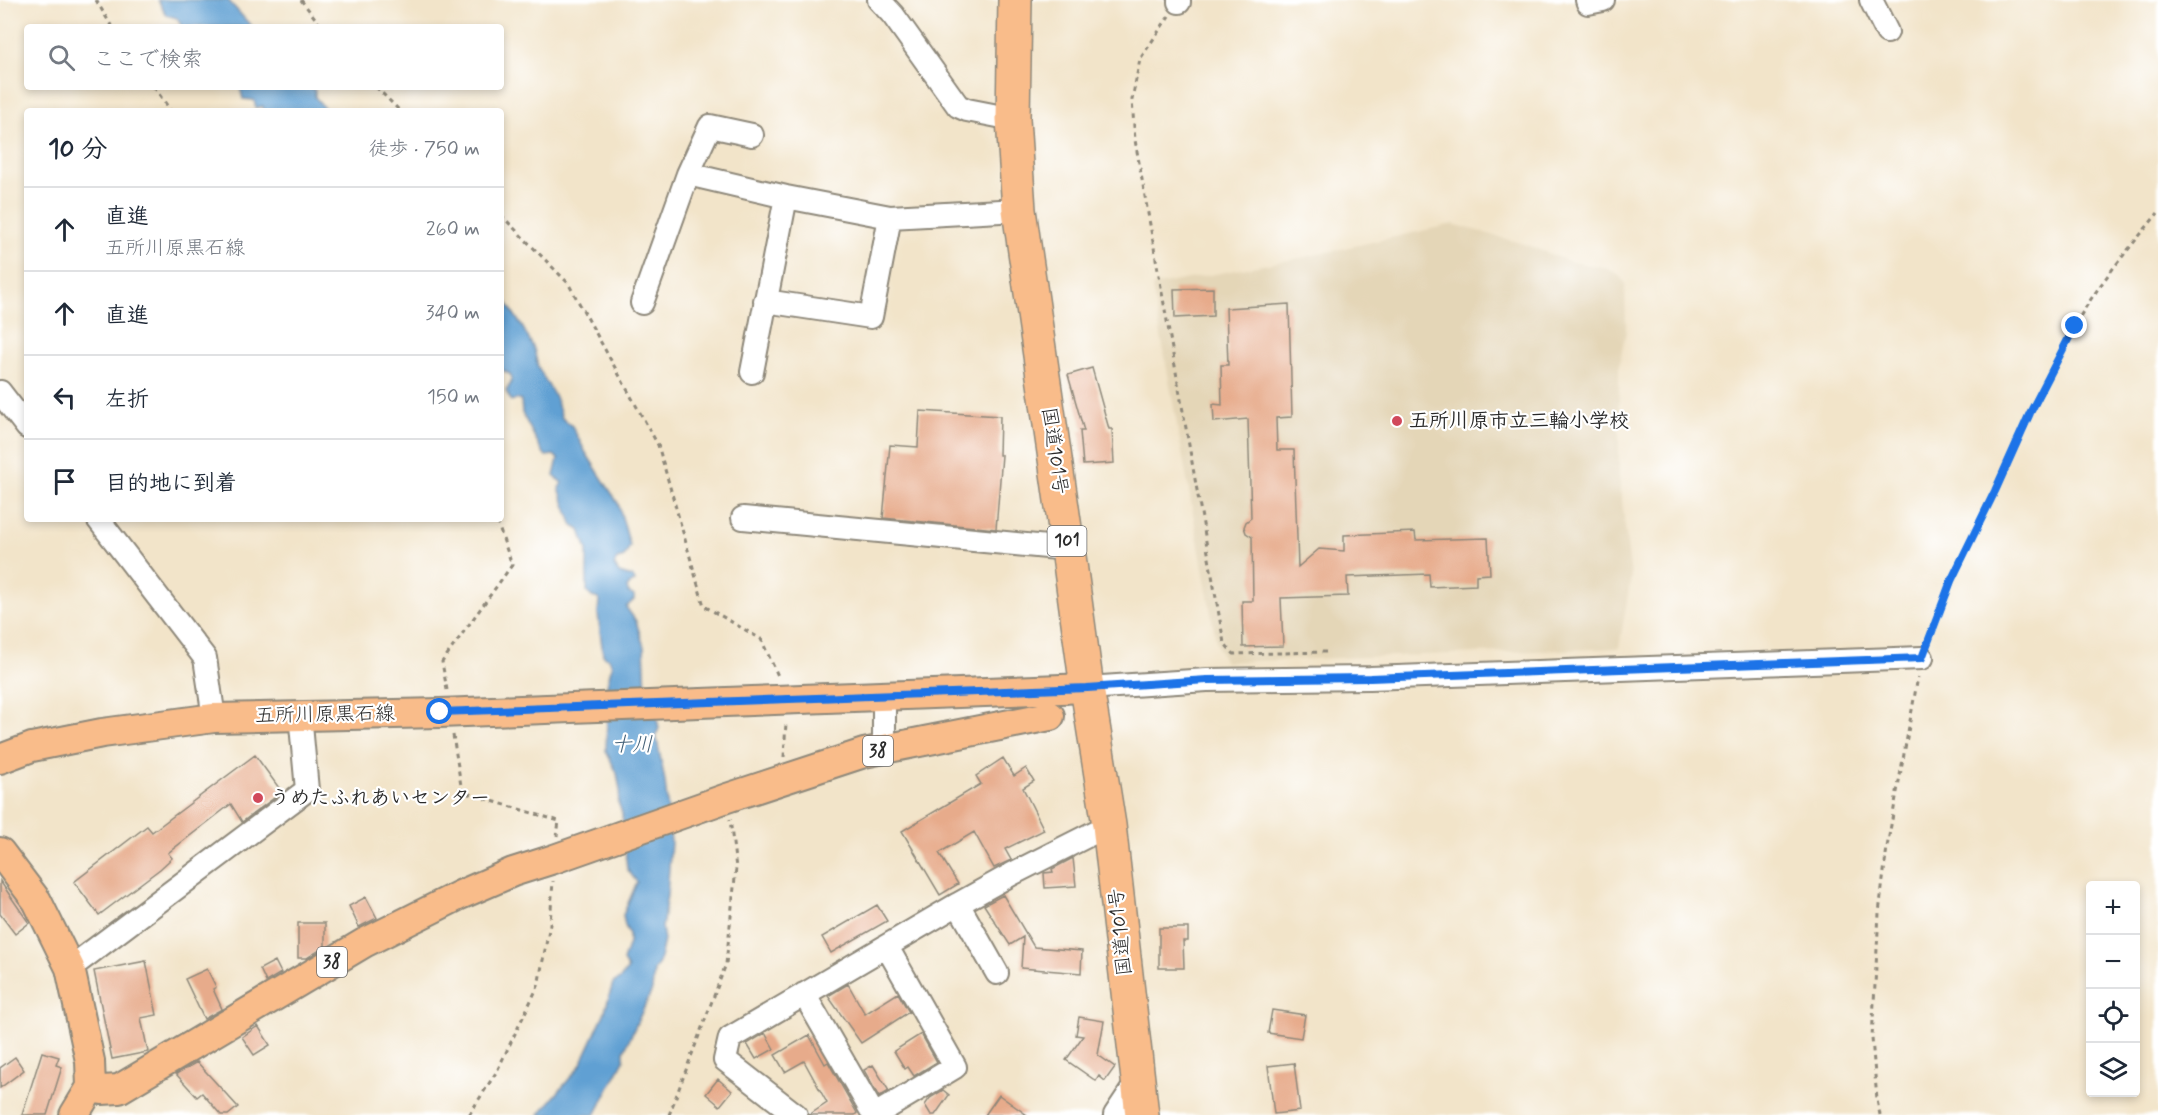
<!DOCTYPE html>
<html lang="ja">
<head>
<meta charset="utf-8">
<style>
  :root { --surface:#fff; --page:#f6f6f7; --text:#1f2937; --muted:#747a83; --line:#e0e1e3 }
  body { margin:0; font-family:Mynerve,"Klee One",sans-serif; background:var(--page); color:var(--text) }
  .controls { position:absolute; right:18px; bottom:18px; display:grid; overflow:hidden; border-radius:6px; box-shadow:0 3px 9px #0003 }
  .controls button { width:54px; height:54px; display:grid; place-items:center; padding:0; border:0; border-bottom:2px solid var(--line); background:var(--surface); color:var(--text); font:30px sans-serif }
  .stop { position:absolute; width:18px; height:18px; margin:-14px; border:4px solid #1a73e8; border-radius:50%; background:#fff }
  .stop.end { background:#1a73e8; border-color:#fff; box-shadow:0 2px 6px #0008 }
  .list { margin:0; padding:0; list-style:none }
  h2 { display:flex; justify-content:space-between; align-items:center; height:78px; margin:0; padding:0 24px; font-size:26px }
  h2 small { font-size:20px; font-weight:400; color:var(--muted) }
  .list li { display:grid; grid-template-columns:39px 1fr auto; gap:18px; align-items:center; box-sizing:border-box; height:84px; padding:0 24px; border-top:2px solid var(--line) }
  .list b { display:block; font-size:22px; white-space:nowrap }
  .list p { margin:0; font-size:20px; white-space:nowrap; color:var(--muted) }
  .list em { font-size:20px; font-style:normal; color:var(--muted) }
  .icon { flex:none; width:33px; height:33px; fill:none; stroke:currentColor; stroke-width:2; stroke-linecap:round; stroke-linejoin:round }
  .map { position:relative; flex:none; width:2158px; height:1115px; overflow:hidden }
  .search { position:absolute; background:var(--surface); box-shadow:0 3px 9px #0003; left:24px; top:24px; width:480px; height:66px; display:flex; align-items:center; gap:15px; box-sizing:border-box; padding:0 21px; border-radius:6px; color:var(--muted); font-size:22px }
  .panel { position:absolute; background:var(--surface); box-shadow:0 3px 9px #0003; left:24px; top:108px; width:480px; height:414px; border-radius:6px }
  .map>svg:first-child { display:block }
  .built { fill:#e4d6b7 }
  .water { fill:#60a0d3; stroke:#46667f; stroke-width:1.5 }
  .building { fill:#e7ab8b }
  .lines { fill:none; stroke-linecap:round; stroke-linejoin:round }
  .minor-casing { stroke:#8e887a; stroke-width:26 }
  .major-casing { stroke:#8e887a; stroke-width:32 }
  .highway-casing { stroke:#8e887a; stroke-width:36 }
  .path { stroke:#8e887a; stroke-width:3; stroke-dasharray:4.5 4.5; stroke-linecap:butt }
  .minor { stroke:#fff; stroke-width:22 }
  .major { stroke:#f9bc8a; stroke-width:28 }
  .highway { stroke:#f9bc8a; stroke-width:33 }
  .route { stroke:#1a73e8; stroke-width:8 }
  .poi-dot { fill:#d1495b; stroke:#fff; stroke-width:2 }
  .labels { text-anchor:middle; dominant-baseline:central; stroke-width:4.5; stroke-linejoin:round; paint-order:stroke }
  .shield { fill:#fff; stroke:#6b6b6b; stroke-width:1.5 }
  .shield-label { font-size:18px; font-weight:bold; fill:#2b2b2b }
  .poi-label { font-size:20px; font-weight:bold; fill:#2b2b2b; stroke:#fff; text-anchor:start }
  .street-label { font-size:20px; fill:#2b2b2b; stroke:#fff }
  .water-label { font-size:21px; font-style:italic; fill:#436077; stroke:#fff }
</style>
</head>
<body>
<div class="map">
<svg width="2158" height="1115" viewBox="0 0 2158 1115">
  <rect width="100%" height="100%" fill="#fff"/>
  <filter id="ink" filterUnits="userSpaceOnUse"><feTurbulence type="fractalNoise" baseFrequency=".0167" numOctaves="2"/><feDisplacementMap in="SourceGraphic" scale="12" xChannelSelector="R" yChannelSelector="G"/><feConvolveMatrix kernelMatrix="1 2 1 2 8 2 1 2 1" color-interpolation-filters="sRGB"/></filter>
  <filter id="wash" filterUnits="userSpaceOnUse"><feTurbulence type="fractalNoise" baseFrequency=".008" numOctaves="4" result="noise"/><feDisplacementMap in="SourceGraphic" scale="24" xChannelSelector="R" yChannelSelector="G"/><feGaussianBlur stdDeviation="1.35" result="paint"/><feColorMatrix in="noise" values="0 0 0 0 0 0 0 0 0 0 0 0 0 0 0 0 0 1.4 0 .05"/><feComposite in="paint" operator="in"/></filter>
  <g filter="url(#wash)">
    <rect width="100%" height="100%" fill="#f2e4c9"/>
    <path class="built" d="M1453 224 1527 245 1571 262 1604 267 1618 274 1625 283 1626 331 1619 366V475L1631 577 1619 648 1225 662 1217 646 1152 286 1305 257Z"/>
    <path class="water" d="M158 0H228L252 27H182L177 18 166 15Z
      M240 87H310L315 90V97L327 111H264L263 106 256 108 254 100 243 99Z
      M501 294 523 328 534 349 538 367 556 399 562 418 572 426 586 453 618 503 630 546 624 557 617 559 614 565 619 573 632 577 635 581 627 587 628 592 634 596V600L626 607 636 621 644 647 646 692 657 719 659 728 656 735 665 781 671 842 667 895 662 928 664 940 659 963 654 970 652 990 624 1051V1060L595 1115H539L580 1066 604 1014 613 983 620 979 628 969 623 961 629 943V934L625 926 623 915 637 882 627 869 622 813 618 802 620 790 617 773 606 751 607 719 604 697 612 665 609 659 603 655 598 614 599 599 592 597 587 592V550L580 530 573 526 559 488 562 483 554 476 558 459 554 455 546 456 542 451 522 413 521 400 517 399 511 401 506 391 511 383V375L501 369Z"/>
    <g id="blocks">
      <path class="building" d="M1213 288V316L1175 318 1174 289Z
        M1289 304 1292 417 1276 418 1277 450H1294L1298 567 1319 549 1344 551V535L1415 532 1416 540 1488 538 1490 574 1476 575V585L1430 587 1429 574 1347 577 1348 596 1281 598 1283 646 1243 647 1242 601H1253L1252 537 1246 533 1244 527 1246 522 1251 518 1248 419 1214 422 1213 404 1222 405 1221 365H1228L1226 308Z
        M1092 368 1109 429H1112L1114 463 1083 465 1080 431H1084L1068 375Z
        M920 411 1000 416 999 455H1002L996 529 883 518 890 445 918 447Z
        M255 755 282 792 242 822 231 804 168 853 172 858 160 869 99 915 74 882 147 826 152 832Z
        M1003 758 1014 776 1026 768 1034 781 1023 788 1044 830 1005 849 1011 860 994 868 974 832 939 853 958 884 940 895 902 831 981 784 976 776Z
        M1073 858 1076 886 1045 888 1044 873 1053 872 1052 869Z
        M0 881 29 923 15 934 0 914Z
        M1003 895 1034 947 1082 951 1081 973 1021 968 1023 937 1010 945 984 905Z
        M366 897 377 918 359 927 349 906Z
        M877 905 887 921 831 953 822 937Z
        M298 923H325V947L307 958H298Z
        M1159 928H1188V941H1183L1184 968H1159Z
        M146 961 157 1015 141 1018 148 1052 112 1059 94 971Z
        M275 961 281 973 266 982 260 969Z
        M207 969 216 987 213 989 222 1009 204 1019 185 979Z
        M848 984 865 1014 898 993 909 1012 861 1043 828 996Z
        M1272 1010 1305 1015 1301 1038 1268 1033Z
        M1079 1017 1104 1021 1098 1055 1115 1067 1105 1081 1099 1076 1096 1081 1066 1060 1083 1036 1076 1035Z
        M258 1026 270 1045 254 1055 242 1037Z
        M765 1033 774 1049 756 1059 747 1044Z
        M921 1034 937 1062 914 1076 908 1067 905 1069 894 1051Z
        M809 1035 825 1064 828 1062 857 1113 855 1115H809L827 1103 804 1061 785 1072 775 1055Z
        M42 1052 59 1057 56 1065 62 1067 47 1115H22Z
        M15 1057 24 1070 0 1088V1068Z
        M197 1062 238 1107 228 1115H221L202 1093 197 1097 176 1074Z
        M1294 1063 1300 1111 1274 1114 1268 1066Z
        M873 1065 889 1091 879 1097 864 1070Z
        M718 1079 732 1091 720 1106 706 1094Z
        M943 1090 949 1095 935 1115H931L925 1105 930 1098Z
        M999 1095 1027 1115H985Z"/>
    </g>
  </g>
  <g filter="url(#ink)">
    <use href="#blocks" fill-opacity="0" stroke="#8e887a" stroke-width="1.5"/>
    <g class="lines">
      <defs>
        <path id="minor" d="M879 0 893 15 958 106 967 110 1013 119
          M1587 0 1588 3 1603 0
          M1871 0 1887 32
          M1179 2V0
          M688 174 786 197 890 217 1019 210
          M765 301 871 317 890 217
          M642 303 688 174 710 126 752 135
          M752 372 786 197
          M0 392 27 427
          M743 518 1068 549
          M98 519 205 658 214 718
          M1087 688 1207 680 1370 678 1922 658
          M884 696V749
          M958 904 997 973
          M70 968 307 790 300 714
          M804 994 874 1115
          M796 1115 725 1060 730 1038 958 904 1012 874 1109 825
          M875 1115 955 1067 887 947
          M1115 1115 1137 1082"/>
        <path id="major" d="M0 759 32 747 102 733 214 718 440 713 1087 688
          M0 852 37 901 70 968 90 1061 91 1087 74 1115
          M91 1087 102 1090 119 1089 364 943 460 895 513 872 554 859 727 798 864 753 1050 716"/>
        <path id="highway" d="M1015 0 1013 119 1019 210 1068 549 1087 688 1109 825 1142 1115"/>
      </defs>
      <use href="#minor" class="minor-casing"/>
      <use href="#major" class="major-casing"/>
      <use href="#highway" class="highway-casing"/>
      <path class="path" d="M96 0 112 27
        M301 0 322 27
        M1169 16 1140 59 1132 100 1135 140 1224 643 1234 654 1327 652
        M154 87 171 111
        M376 87 400 111
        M501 215 568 283 658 445 704 606 761 639 779 678
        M1928 642C1946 590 1971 542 1995 492 2021 437 2045 380 2074 327 2097 285 2128 250 2158 213
        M447 690 442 662 512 565 496 519
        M453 735 462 792 559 821 557 836
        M784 757 786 722
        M469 1115 497 1071 538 986 550 924 553 881
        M669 1115 726 964 736 868 730 819
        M1880 1115 1877 1100 1872 1038 1879 913 1887 847 1918 677"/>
      <use href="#minor" class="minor"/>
      <use href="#major" class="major"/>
      <use href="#highway" class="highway"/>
    </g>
  </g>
  <g class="lines" filter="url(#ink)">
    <path class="route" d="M440 712 1087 688 1207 680 1370 678 1922 658 1951 581 1995 491 2030 413 2075 326"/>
  </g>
  <g class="poi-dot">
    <circle cx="1397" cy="421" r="6"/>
    <circle cx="258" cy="798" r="6"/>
  </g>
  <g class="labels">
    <g class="shield">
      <rect x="1047.5" y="526" width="39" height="30" rx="4.5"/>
      <rect x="863" y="736" width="30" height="30" rx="4.5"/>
      <rect x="317" y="947" width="30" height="30" rx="4.5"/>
    </g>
    <g class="shield-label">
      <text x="1067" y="541">101</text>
      <text x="878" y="751">38</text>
      <text x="332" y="962">38</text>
    </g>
    <g class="poi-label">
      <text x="1409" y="421">五所川原市立三輪小学校</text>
      <text x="270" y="798">うめたふれあいセンター</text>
    </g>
    <g class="street-label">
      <text transform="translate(1054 451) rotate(82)">国道101号</text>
      <text transform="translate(325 715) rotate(-1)">五所川原黒石線</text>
      <text transform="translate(1121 932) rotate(-96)">国道101号</text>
    </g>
    <g class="water-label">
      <text x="632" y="745">十川</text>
    </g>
  </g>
</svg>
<div class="controls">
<button>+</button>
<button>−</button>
<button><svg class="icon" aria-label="locate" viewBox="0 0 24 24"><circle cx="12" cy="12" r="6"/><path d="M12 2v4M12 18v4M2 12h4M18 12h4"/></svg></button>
<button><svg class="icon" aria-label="layers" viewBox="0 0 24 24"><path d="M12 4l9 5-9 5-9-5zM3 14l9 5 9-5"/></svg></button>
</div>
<div class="stop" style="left:440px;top:712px"></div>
<div class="stop end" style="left:2075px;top:326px"></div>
<div class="search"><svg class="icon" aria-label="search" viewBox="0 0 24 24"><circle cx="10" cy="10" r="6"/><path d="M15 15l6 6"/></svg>ここで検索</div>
<section class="panel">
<h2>10 分<small>徒歩 · 750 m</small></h2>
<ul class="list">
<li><svg class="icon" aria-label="ahead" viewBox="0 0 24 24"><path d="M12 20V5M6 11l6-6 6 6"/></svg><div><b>直進</b><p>五所川原黒石線</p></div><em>260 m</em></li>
<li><svg class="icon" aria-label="ahead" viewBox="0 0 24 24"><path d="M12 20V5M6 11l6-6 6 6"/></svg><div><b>直進</b></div><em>340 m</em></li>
<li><svg class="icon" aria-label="left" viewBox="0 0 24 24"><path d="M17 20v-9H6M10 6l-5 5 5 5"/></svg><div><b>左折</b></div><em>150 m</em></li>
<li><svg class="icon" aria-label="arrive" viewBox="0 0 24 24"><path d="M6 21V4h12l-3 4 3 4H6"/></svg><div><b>目的地に到着</b></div></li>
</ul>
</section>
</div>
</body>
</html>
